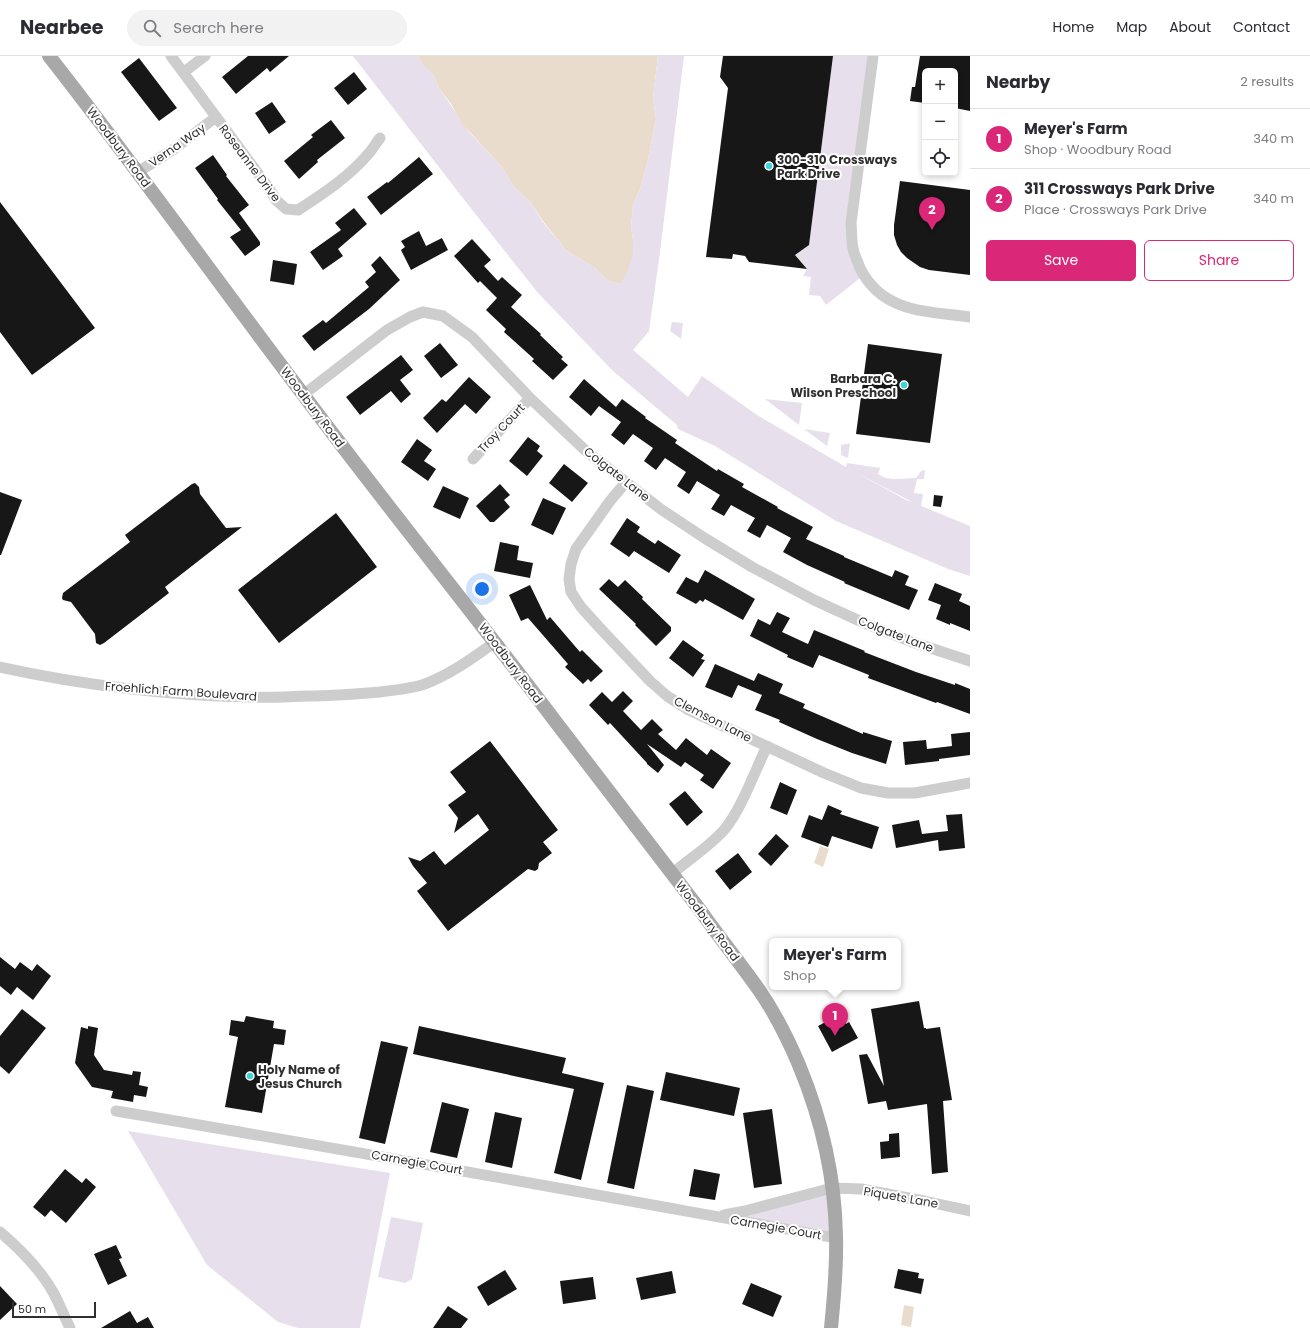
<!DOCTYPE html>
<html lang="en">
<head>
<meta charset="utf-8">
<style>
  :root { --surface:#fff; --page:#f2f2f3; --text:#2b2b33; --muted:#7c7c81; --line:#e1e1e2; --accent:#db2777 }
  body { margin:0; font-family:Poppins,sans-serif; background:var(--page); color:var(--text) }
  .controls { position:absolute; right:12px; top:12px; display:grid; overflow:hidden; border-radius:6px; box-shadow:0 2px 6px #0003 }
  .controls button { width:36px; height:36px; display:grid; place-items:center; padding:0; border:0; border-bottom:1px solid var(--line); background:var(--surface); color:var(--text); font:20px sans-serif }
  .scale { position:absolute; left:12px; bottom:10px; width:84px; box-sizing:border-box; padding-left:4px; border:2px solid #303030; border-top:0; font-size:11px; line-height:14px; white-space:nowrap; color:#303030; -webkit-text-stroke:3px #fff; paint-order:stroke }
  .you { position:absolute; left:482px; top:533px; width:14px; height:14px; margin:-10px; border:3px solid #fff; border-radius:50%; background:#1a73e8; box-shadow:0 0 0 6px #1a73e833 }
  .badge { display:grid; place-items:center; width:26px; height:26px; border-radius:50%; background:var(--accent); color:#fff; font-size:13px; font-weight:700 }
  .pin { position:absolute; translate:-50% -33px; filter:drop-shadow(0 1px 2px #0008) }
  .pin::after { content:''; position:absolute; top:21px; width:14px; height:12px; background:inherit; clip-path:polygon(0 0,100% 0,50% 100%) }
  .popup { position:absolute; left:769px; top:882px; width:132px; height:52px; box-sizing:border-box; display:grid; place-content:center; border-radius:6px; background:var(--surface); filter:drop-shadow(0 1px 3px #0005); font-size:13px; white-space:nowrap; color:var(--muted) }
  .popup b { font-size:15px; color:var(--text) }
  .popup::after { content:''; position:absolute; left:50%; top:100%; margin-left:-8px; border:8px solid transparent; border-top-color:var(--surface) }
  .list { margin:0; padding:0; list-style:none }
  h2 { display:flex; justify-content:space-between; align-items:center; height:52px; margin:0; padding:0 16px; font-size:17px }
  h2 small { font-size:13px; font-weight:400; color:var(--muted) }
  .list li { display:grid; grid-template-columns:26px 1fr auto; gap:12px; align-items:center; box-sizing:border-box; height:60px; padding:0 16px; border-top:1px solid var(--line) }
  .list b { display:block; font-size:15px; white-space:nowrap }
  .list p { margin:0; font-size:13px; white-space:nowrap; color:var(--muted) }
  .list em { font-size:13px; font-style:normal; color:var(--muted) }
  .actions { display:flex; gap:8px; padding:12px 16px }
  .actions a { flex:1; padding:9px 0; border:1px solid var(--accent); border-radius:6px; text-align:center; font-size:14px; color:var(--accent) }
  .actions .main { background:var(--accent); color:#fff }
  .icon { flex:none; width:22px; height:22px; fill:none; stroke:currentColor; stroke-width:2; stroke-linecap:round; stroke-linejoin:round }
  .map { position:relative; flex:none; width:970px; height:1272px; overflow:hidden }
  header { display:flex; align-items:center; gap:24px; box-sizing:border-box; height:56px; padding:0 20px; background:var(--surface); border-bottom:1px solid var(--line) }
  header strong { font-size:19px }
  nav { display:flex; gap:22px; margin-inline-start:auto; font-size:14px }
  .search { width:280px; height:36px; background:var(--page); display:flex; align-items:center; gap:10px; box-sizing:border-box; padding:0 14px; border-radius:22px; color:var(--muted); font-size:15px }
  main { display:flex }
  aside { flex:1; background:var(--surface) }
  .map>svg:first-child { display:block }
  .green { fill:#e7dfec; fill-rule:evenodd }
  .water { fill:#eadccd }
  .building { fill:#171717 }
  .lines { fill:none; stroke-linecap:round; stroke-linejoin:round }
  .minor { stroke:#cdcdcd; stroke-width:11 }
  .major { stroke:#a8a8a8; stroke-width:14 }
  .poi-dot { fill:#40d2d9; stroke:#fff; stroke-width:1.5 }
  .labels { text-anchor:middle; dominant-baseline:central; stroke-width:4; stroke-linejoin:round; paint-order:stroke }
  .street-label { font-size:12px; fill:#303030; stroke:#fff }
  .poi-label { font-size:12px; font-weight:bold; fill:#303030; stroke:#fff; text-anchor:start }
</style>
</head>
<body>
<header>
<strong>Nearbee</strong>
<div class="search"><svg class="icon" aria-label="search" viewBox="0 0 24 24"><circle cx="10" cy="10" r="6"/><path d="M15 15l6 6"/></svg>Search here</div>
<nav><a>Home</a><a>Map</a><a>About</a><a>Contact</a></nav>
</header>
<main>
<div class="map">
<svg width="970" height="1272" viewBox="0 0 970 1272">
  <rect width="100%" height="100%" fill="#fff"/>
  <path class="green" d="M353 0H418L422 8 434 18 439 32 469 76 502 111 514 131 531 147 542 165 566 194 595 212 608 225 621 228 633 184 631 171 633 149 640 133 647 108 656 63 653 41 658 0H684L660 196 649 275 633 294 688 341 702 320 757 359 846 411 847 407 880 412 878 418C889 426 903 422 916 422L921 415 925 414 924 423H917L914 437 923 438 921 450 970 470V520L948 513 836 465 715 390 678 373 677 369 613 315 538 237 469 150ZM855 416 914 447 906 444Z
    M833 0H869L851 167 864 219 826 249 820 240 809 239 811 221 803 220 807 213 795 199 809 188Z
    M672 266 683 267 681 283 670 275Z
    M765 343 802 347 799 369Z
    M804 373 830 377 827 390Z
    M850 387 848 402 841 399V389Z
    M128 1075 390 1117 360 1272H298L278 1266 207 1209Z
    M831 1134 835 1180 723 1161Z
    M391 1161 423 1167 412 1223 405 1227 378 1221Z"/>
  <path class="water" d="M418 0H658L653 41 656 63 647 108 640 133 633 149 631 171 633 184V197L628 215 621 228 608 225 595 212 566 194 542 164 531 147 514 131 502 111 463 69 451 48 439 32 434 19 422 8Z
    M820 790 829 793 823 811 814 807Z
    M904 1249 914 1251 911 1271 901 1269Z"/>
  <path class="building" d="M248 0H289L270 16 267 12 236 38 222 21Z
    M723 0H833L809 189 795 199 807 213 749 206 745 200 733 198 732 203 706 201 728 32 720 21Z
    M920 0H970V55L955 52V15H925V47L910 45 912 31H915Z
    M139 2 177 52 159 65 121 16Z
    M354 16 367 33 348 49 334 32Z
    M272 46 286 66 269 78 255 57Z
    M331 64 345 82 317 104 318 106 299 123 284 105 313 81 311 79Z
    M213 99 227 119 226 120 249 149 239 157 260 186V189L245 200 230 181 241 174 217 144 218 143 195 112Z
    M419 101 433 118 381 159 367 141 387 126 388 127Z
    M900 125 970 134V219L929 214 920 211 907 202 901 196 897 189 894 179V169Z
    M0 146 95 272 32 319 0 276Z
    M354 152 367 168 338 193 343 200 323 214 310 196 341 174 335 167Z
    M419 175 426 190 442 182 448 194 411 214 401 194 405 191 401 185Z
    M472 183 491 204 484 210 498 225 502 221 522 239 511 251 541 278 540 279 563 301 561 303 568 309 553 324 532 305 534 303 504 276 506 273 486 254 497 242 480 225 478 227 454 200Z
    M380 200 400 224 369 253 314 295 302 280 323 264 326 267 369 231 365 226 376 216 371 209Z
    M273 204 297 208 294 229 270 225Z
    M440 287 458 309 441 322 424 300Z
    M868 288 942 298 930 387 856 378Z
    M401 299 413 314 400 324 411 338 401 347 391 335 360 359 346 341Z
    M469 321 491 341 476 358 465 348 437 377 423 362 442 343 446 346Z
    M584 323 616 351 622 343 646 361 645 362 677 384 675 387 717 415 718 413 744 428 742 431 778 451 777 452 813 471 806 483 844 500V501L892 521 895 514 909 520 905 529 918 534 909 554 844 527 845 526 807 509 783 496 791 482 767 469 760 482 747 475 755 462 731 449 724 460 711 453 720 439 697 425 689 438 677 430 686 416 665 402 656 414 644 405 653 392 633 378 624 389 611 379 621 366 599 350 591 360 569 341Z
    M528 381 540 390 537 395 543 400 527 420 509 405Z
    M417 383 432 394 424 405 436 413 428 425 401 406Z
    M564 408 588 427 572 446 549 427Z
    M195 427 199 431 200 438 226 472 242 471 165 531 169 537 104 587 100 589 96 587 95 578 71 546 63 544 62 542 63 537 130 486 125 479 192 428Z
    M500 428 510 439 504 444 510 451 494 466H490L476 450Z
    M443 430 469 442 460 463 433 451Z
    M0 436 22 444 1 499H0Z
    M934 439 943 440 941 451 933 450Z
    M543 442 566 452 553 479 531 469Z
    M336 457 377 511 279 587 238 534Z
    M627 462 640 471 637 476 655 488 658 484 681 499 669 517 634 495 629 501 610 488Z
    M500 486 519 490 517 504 533 507 530 522 494 515Z
    M705 514 755 543 743 564 705 543 703 546 700 544 696 548 676 537 686 521 698 527Z
    M609 523 618 531 625 524 643 541 642 543 671 571V575L656 590 635 569 636 568 599 533Z
    M935 527 962 538 959 545 970 550V575L950 567V569L936 563 941 549 928 544Z
    M530 529 547 564 550 561 580 596 582 594 603 615 591 626 588 623 583 628 565 611 568 608 528 562 521 565 509 539Z
    M777 556 790 562 782 576 808 588 814 574 865 595 864 596 916 616 955 629V627L970 633V658L937 646 936 647 868 622 869 619 819 599 813 612 787 601 788 599 750 580 758 563 770 569Z
    M683 584 704 599 701 603 705 604 693 621 669 602Z
    M715 608 754 625 758 617 783 628 779 637 805 648 803 652 863 678V676L892 685 886 708 852 697 817 683 779 666 780 664 755 654 762 639 738 629 732 642 705 631Z
    M623 635 633 645 623 655 641 674 652 663 663 674 658 678 676 694 686 682 707 699 711 693 731 707 713 733 700 724 704 719 685 706 681 711 647 688 664 709 658 717 647 708V707L610 667 608 669 589 649 602 636 612 646Z
    M970 676V699L939 703V705L905 709 903 686 926 684 927 693 952 690 951 678Z
    M490 685 558 774 543 786 552 797 539 807 538 813 535 815 528 813 448 875 417 835 427 827 413 810 408 801 420 805 434 795 445 809 489 774 478 758 454 777 458 762 448 749 466 736 450 716Z
    M780 726 797 734 787 759 770 752Z
    M685 735 703 756 687 770 669 748Z
    M828 749 842 755 840 758 879 771 872 793 832 780 828 791 801 781 809 759 822 764Z
    M962 758 965 792 939 795 938 784 896 792 892 769 919 764 922 778 948 775 946 759Z
    M776 778 789 790 771 810 758 798Z
    M738 797 752 816 730 834 715 815Z
    M0 901 15 913 20 906 32 915 37 908 51 920 33 944 17 931 11 939 0 930Z
    M919 945 924 972H926V973L940 971 952 1044 943 1045 948 1116 932 1118 927 1048 888 1054 886 1045 868 1048 859 999 867 998 884 1030 871 953Z
    M22 953 46 972 9 1018 0 1010V980Z
    M246 960 274 965 273 972 286 974 284 989 274 988 262 1057 225 1051 238 981 229 979 231 964 244 966Z
    M837 960 840 965 843 963 846 968 849 966 858 982 832 996 818 970Z
    M88 970 98 972 94 999 104 1014 132 1019 133 1015 141 1016 139 1029 148 1031 146 1041 134 1039 133 1046 111 1042 113 1035 92 1031 75 1007 81 971 88 973Z
    M419 970 566 1002 562 1017 604 1027 581 1124 554 1117 574 1033 413 998Z
    M381 985 408 991 385 1088 359 1082Z
    M666 1016 740 1032 734 1060 660 1044Z
    M627 1029 654 1035 634 1133 607 1127Z
    M442 1046 469 1053 457 1102 430 1096Z
    M772 1053 782 1128 754 1132 743 1057Z
    M495 1056 522 1062 512 1112 485 1106Z
    M899 1077 900 1101 881 1103 880 1086 889 1085V1078Z
    M65 1113 82 1127 86 1122 96 1131 66 1167 51 1154 45 1161 33 1151Z
    M694 1113 720 1118 715 1144 689 1140Z
    M116 1189 122 1202 119 1203 127 1220 108 1229 94 1198Z
    M898 1213 919 1217 918 1222 924 1223 921 1238 894 1232Z
    M505 1214 517 1233 488 1250 477 1231Z
    M672 1215 676 1237 641 1244 636 1222Z
    M593 1221 596 1243 563 1248 560 1225Z
    M751 1227 782 1240 773 1261 742 1248Z
    M0 1230 17 1248 0 1264Z
    M448 1250 468 1263 461 1272H433Z
    M130 1255 137 1267 148 1261 154 1272H101Z"/>
  <g class="lines">
    <path class="minor" d="M171 0 268 131 276 144 286 153 298 154C323 138 350 120 369 97 373 93 376 87 380 82
      M873 0 851 167C852 175 851 184 853 192 854 199 858 206 860 212 882 257 927 255 970 261
      M184 16 205 0
      M138 116 174 93 216 61
      M303 339 387 274 410 261 423 256 443 260 472 281 530 342 586 395 662 454 706 483 752 511 814 544 864 567 912 586 970 605
      M473 403 530 342
      M626 426 610 445 576 493 571 508 569 523 571 536 581 551 599 571 650 625 667 640 689 654 824 717 861 732 888 737H915L970 727
      M0 611C82 629 165 639 250 641 269 642 288 641 307 640 332 640 356 638 380 636 394 634 408 633 422 629 448 620 473 602 495 586
      M672 818C688 804 710 790 724 774 741 754 755 715 767 690
      M116 1055C356 1095 596 1139 836 1182
      M724 1159 745 1155 832 1132 861 1133 924 1145 970 1155
      M0 1176C20 1193 40 1213 53 1236 59 1247 64 1260 70 1272"/>
    <path class="major" d="M49 0C136 111 217 225 302 337 385 448 472 555 555 665 603 728 652 791 700 854 719 881 740 907 759 934 775 957 788 983 799 1009 821 1062 835 1122 836 1180 837 1211 834 1242 831 1272"/>
  </g>
  <g class="poi-dot">
    <circle cx="769" cy="110" r="4"/>
    <circle cx="904" cy="329" r="4"/>
    <circle cx="250" cy="1020" r="4"/>
  </g>
  <g class="labels">
    <g class="street-label">
      <text transform="translate(177 89) rotate(-35)">Verna Way</text>
      <text transform="translate(119 91) rotate(53)">Woodbury Road</text>
      <text transform="translate(250 107) rotate(53)">Roseanne Drive</text>
      <text transform="translate(313 351) rotate(53)">Woodbury Road</text>
      <text transform="translate(501 372) rotate(-47)">Troy Court</text>
      <text transform="translate(617 418) rotate(38)">Colgate Lane</text>
      <text transform="translate(896 578) rotate(21)">Colgate Lane</text>
      <text transform="translate(511 607) rotate(53)">Woodbury Road</text>
      <text transform="translate(181 635) rotate(4)">Froehlich Farm Boulevard</text>
      <text transform="translate(713 663) rotate(27)">Clemson Lane</text>
      <text transform="translate(708 865) rotate(53)">Woodbury Road</text>
      <text transform="translate(417 1106) rotate(10)">Carnegie Court</text>
      <text transform="translate(901 1141) rotate(10)">Piquets Lane</text>
      <text transform="translate(776 1171) rotate(10)">Carnegie Court</text>
    </g>
    <g class="poi-label">
      <text x="777" y="103">300-310 Crossways<tspan x="777" dy="14">Park Drive</tspan></text>
      <text x="896" y="322" text-anchor="end">Barbara C.<tspan x="896" dy="14">Wilson Preschool</tspan></text>
      <text x="258" y="1013">Holy Name of<tspan x="258" dy="14">Jesus Church</tspan></text>
    </g>
  </g>
</svg>
<div class="controls">
<button>+</button>
<button>−</button>
<button><svg class="icon" aria-label="locate" viewBox="0 0 24 24"><circle cx="12" cy="12" r="6"/><path d="M12 2v4M12 18v4M2 12h4M18 12h4"/></svg></button>
</div>
<div class="scale">50 m</div>
<div class="you"></div>
<div class="pin badge" style="left:835px;top:980px">1</div>
<div class="popup"><b>Meyer's Farm</b>Shop</div>
<div class="pin badge" style="left:932px;top:174px">2</div>
</div>
<aside>
<h2>Nearby<small>2 results</small></h2>
<ul class="list">
<li><span class="badge">1</span><div><b>Meyer's Farm</b><p>Shop · Woodbury Road</p></div><em>340 m</em></li>
<li><span class="badge">2</span><div><b>311 Crossways Park Drive</b><p>Place · Crossways Park Drive</p></div><em>340 m</em></li>
</ul>
<div class="actions"><a class="main">Save</a><a>Share</a></div>
</aside>
</main>
</body>
</html>
